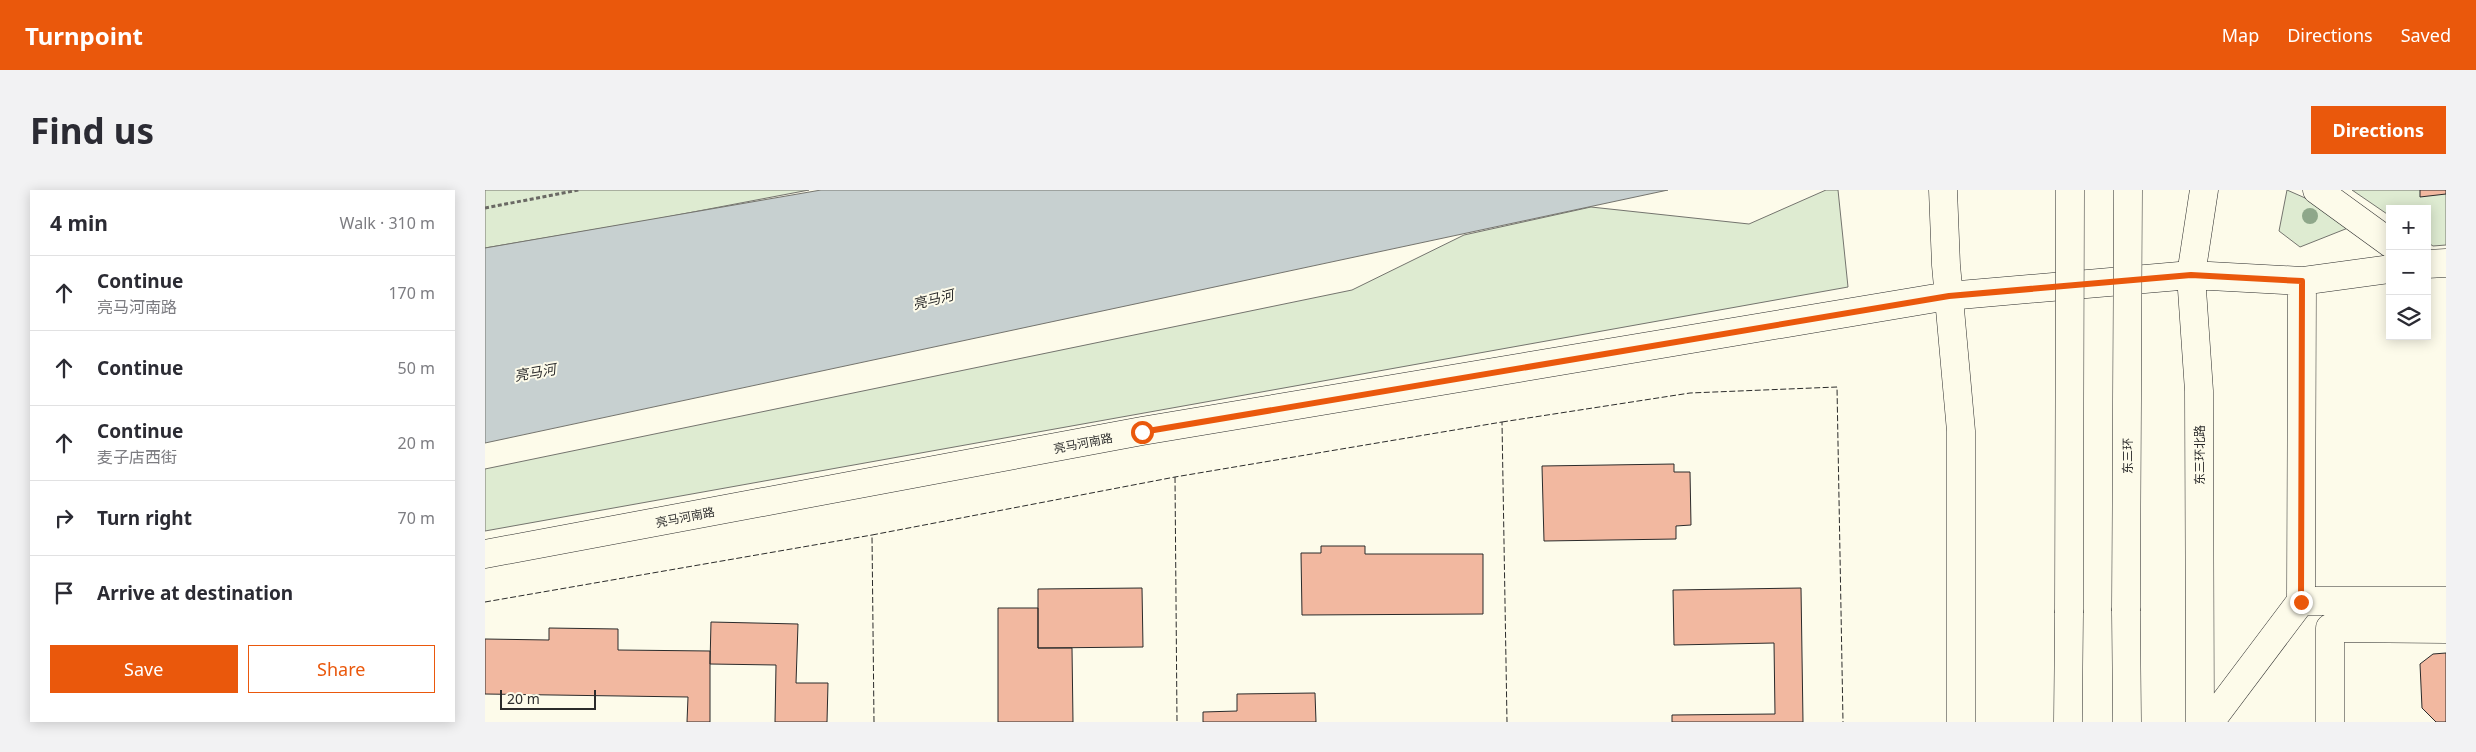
<!DOCTYPE html>
<html lang="en">
<head>
<meta charset="utf-8">
<style>
  :root { --surface:#fff; --page:#f2f2f3; --text:#2b2b33; --muted:#7c7c81; --line:#e1e1e2; --accent:#ea580c }
  body { margin:0; font-family:"Noto Sans","Noto Sans SC",sans-serif; background:var(--page); color:var(--text) }
  .controls { position:absolute; right:15px; top:15px; display:grid; overflow:hidden; border-radius:0px; box-shadow:0 2px 12px #0003 }
  .controls button { width:45px; height:45px; display:grid; place-items:center; padding:0; border:0; border-bottom:1px solid var(--line); background:var(--surface); color:var(--text); font:25px sans-serif }
  .scale { position:absolute; left:15px; bottom:12px; width:96px; box-sizing:border-box; padding-left:5px; border:2px solid #2b2b2b; border-top:0; font-size:14px; line-height:18px; white-space:nowrap; color:#2b2b2b; -webkit-text-stroke:4px #fdfbea; paint-order:stroke }
  .stop { position:absolute; width:15px; height:15px; margin:-11px; border:4px solid #ea580c; border-radius:50%; background:#fff }
  .stop.end { background:#ea580c; border-color:#fff; box-shadow:0 1px 5px #0008 }
  .list { margin:0; padding:0; list-style:none }
  h2 { display:flex; justify-content:space-between; align-items:center; height:65px; margin:0; padding:0 20px; font-size:21px }
  h2 small { font-size:16px; font-weight:400; color:var(--muted) }
  .list li { display:grid; grid-template-columns:32px 1fr auto; gap:15px; align-items:center; box-sizing:border-box; height:75px; padding:0 20px; border-top:1px solid var(--line) }
  .list b { display:block; font-size:19px; white-space:nowrap }
  .list p { margin:0; font-size:16px; white-space:nowrap; color:var(--muted) }
  .list em { font-size:16px; font-style:normal; color:var(--muted) }
  .actions { display:flex; gap:10px; padding:15px 20px }
  .actions a { flex:1; padding:11px 0; border:1px solid var(--accent); border-radius:0px; text-align:center; font-size:18px; color:var(--accent) }
  .actions .main { background:var(--accent); color:#fff }
  .icon { flex:none; width:28px; height:28px; fill:none; stroke:currentColor; stroke-width:2; stroke-linecap:round; stroke-linejoin:round }
  .map { position:relative; flex:none; width:1961px; height:532px; overflow:hidden; border-radius:0px }
  header { display:flex; align-items:center; gap:30px; box-sizing:border-box; height:70px; padding:0 25px; background:var(--accent); color:#fff }
  header strong { font-size:24px }
  nav { display:flex; gap:28px; margin-inline-start:auto; font-size:18px }
  .intro { display:flex; align-items:center; justify-content:space-between; box-sizing:border-box; height:120px; padding:0 30px }
  h1 { margin:0; font-size:35px }
  .button { padding:12px 22px; border-radius:0px; background:var(--accent); color:#fff; font-size:18px; font-weight:700 }
  main { display:flex; gap:30px; padding:0 30px }
  aside { flex:1; background:var(--surface); border-radius:0px; box-shadow:0 2px 12px #0003 }
  .map>svg:first-child { display:block }
  .green { fill:#deebd1; stroke:#74746e }
  .water { fill:#c7d0d0; stroke:#74746e }
  .building { fill:#f2b8a0; stroke:#2b2b2b }
  .lines { fill:none; stroke-linecap:round; stroke-linejoin:round }
  .minor-casing { stroke:#2b2b2b; stroke-width:29 }
  .highway-casing { stroke:#2b2b2b; stroke-width:29 }
  .path { stroke:#6a6964; stroke-width:3; stroke-dasharray:4 2.5; stroke-linecap:butt }
  .minor { stroke:#fdfbea; stroke-width:28 }
  .highway { stroke:#fdfbea; stroke-width:28 }
  .highway-bridge-casing { stroke:#2b2b2b; stroke-width:29; stroke-linecap:butt }
  .highway-bridge { stroke:#fdfbea; stroke-width:28 }
  .fence { stroke:#2b2b2b; stroke-width:1; stroke-dasharray:6 2.5; stroke-linecap:butt }
  .tree { fill:#8ea78a }
  .route { stroke:#ea580c; stroke-width:6 }
  .labels { text-anchor:middle; dominant-baseline:central; stroke-width:4; stroke-linejoin:round; paint-order:stroke }
  .street-label { font-size:12px; fill:#2b2b2b; stroke:#fdfbea }
  .water-label { font-size:14px; font-style:italic; fill:#2b2b2b; stroke:#fdfbea }
</style>
</head>
<body>
<header>
<strong>Turnpoint</strong>
<nav><a>Map</a><a>Directions</a><a>Saved</a></nav>
</header>
<div class="intro"><h1>Find us</h1><a class="button">Directions</a></div>
<main>
<aside>
<h2>4 min<small>Walk · 310 m</small></h2>
<ul class="list">
<li><svg class="icon" aria-label="ahead" viewBox="0 0 24 24"><path d="M12 20V5M6 11l6-6 6 6"/></svg><div><b>Continue</b><p>亮马河南路</p></div><em>170 m</em></li>
<li><svg class="icon" aria-label="ahead" viewBox="0 0 24 24"><path d="M12 20V5M6 11l6-6 6 6"/></svg><div><b>Continue</b></div><em>50 m</em></li>
<li><svg class="icon" aria-label="ahead" viewBox="0 0 24 24"><path d="M12 20V5M6 11l6-6 6 6"/></svg><div><b>Continue</b><p>麦子店西街</p></div><em>20 m</em></li>
<li><svg class="icon" aria-label="right" viewBox="0 0 24 24"><path d="M7 20v-9h11M14 6l5 5-5 5"/></svg><div><b>Turn right</b></div><em>70 m</em></li>
<li><svg class="icon" aria-label="arrive" viewBox="0 0 24 24"><path d="M6 21V4h12l-3 4 3 4H6"/></svg><div><b>Arrive at destination</b></div></li>
</ul>
<div class="actions"><a class="main">Save</a><a>Share</a></div>
</aside>
<div class="map">
<svg width="1961" height="532" viewBox="0 0 1961 532">
  <rect width="100%" height="100%" fill="#fdfbea"/>
  <path class="green" d="M0 0H324L166 30 0 58Z
    M1341 0H1353L1363 97 0 341V279L867 100 979 45 1106 17 1264 34Z
    M1802 0 1827 11 1863 38 1815 57 1794 41Z
    M1867 0H1961V55L1948 56 1942 52V19H1905V26Z"/>
  <path class="water" d="M336 0H1183L0 253V58Z"/>
  <path class="building" d="M1935 0H1961V4L1935 7Z
    M1189 274V282H1205L1206 335 1191 336V349L1059 351 1057 276Z
    M836 356H880V364H998V424L817 425 816 363H836Z
    M657 398 658 457 553 458V399Z
    M1316 398 1318 532H1187V525L1290 524 1289 453 1189 455 1188 400Z
    M513 418H553V458H587L588 532H513Z
    M226 432 313 434 311 493H343L342 532H290L291 475 225 474Z
    M64 438 133 439V460L225 461V532H202L203 507 0 504V449L64 450Z
    M1961 463V532H1951L1937 518 1935 474 1948 464Z
    M830 503 831 532H718V522L752 521V504Z"/>
  <g class="lines">
    <defs>
      <path id="minor" d="M1458 0 1461 75 1476 241V532
        M1832 0 1905 53
        M1942 74 1961 73
        M0 364 657 241 1463 106 1706 85 1817 91 1905 79
        M1816 411 1817 91
        M1715 532 1714 201 1706 85 1719 0
        M1725 532 1816 411H1961
        M1845 532V438L1961 439"/>
      <path id="highway" d="M1641 421 1642 532
        M1583 532 1584 423"/>
    </defs>
    <use href="#minor" class="minor-casing"/>
    <use href="#highway" class="highway-casing"/>
    <path class="path" d="M0 18 94 0"/>
    <use href="#minor" class="minor"/>
    <use href="#highway" class="highway"/>
    <defs>
      <path id="highway-bridge" d="M1641 421 1643 0
        M1584 423 1585 0"/>
    </defs>
    <use href="#highway-bridge" class="highway-bridge-casing"/>
    <use href="#highway-bridge" class="highway-bridge"/>
    <path class="fence" d="M1017 232 1205 203 1352 197 1358 532
      M690 287 692 532
      M0 412 387 345
      M389 532 387 345 690 287 1017 232 1022 532"/>
  </g>
  <circle class="tree" cx="1825" cy="26" r="8"/>
  <g class="lines">
    <path class="route" d="M657 242 1464 106 1706 85 1817 91 1816 412"/>
  </g>
  <g class="labels">
    <g class="street-label">
      <text transform="translate(598 253) rotate(-11)">亮马河南路</text>
      <text transform="translate(1714 265) rotate(-90)">东三环北路</text>
      <text transform="translate(1642 266) rotate(-90)">东三环</text>
      <text transform="translate(200 327) rotate(-11)">亮马河南路</text>
    </g>
    <g class="water-label">
      <text transform="translate(448 109) rotate(-14)">亮马河</text>
      <text transform="translate(50 182) rotate(-10)">亮马河</text>
    </g>
  </g>
</svg>
<div class="controls">
<button>+</button>
<button>−</button>
<button><svg class="icon" aria-label="layers" viewBox="0 0 24 24"><path d="M12 4l9 5-9 5-9-5zM3 14l9 5 9-5"/></svg></button>
</div>
<div class="scale">20 m</div>
<div class="stop" style="left:657px;top:242px"></div>
<div class="stop end" style="left:1816px;top:412px"></div>
</div>
</main>
</body>
</html>
